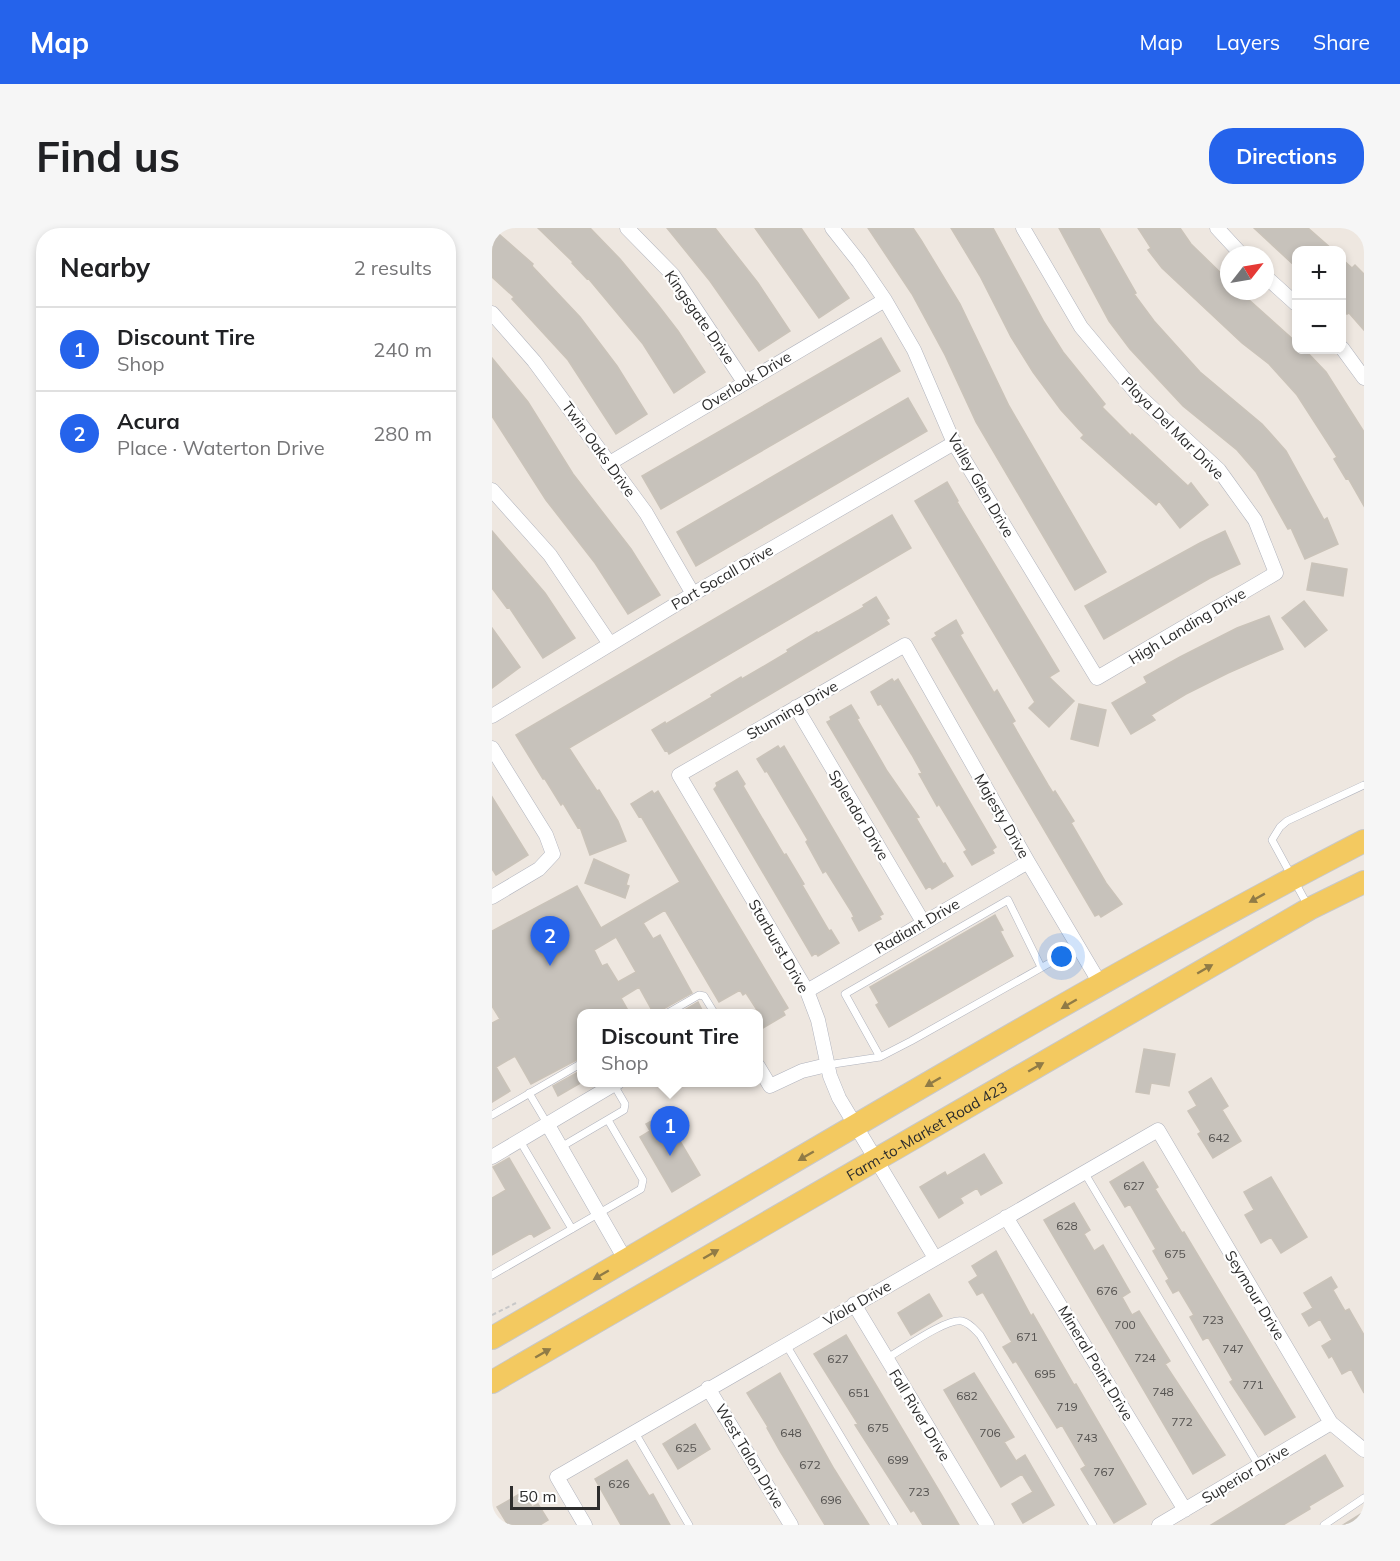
<!DOCTYPE html>
<html lang="en">
<head>
<meta charset="utf-8">
<style>
  :root { --surface:#fff; --page:#f6f6f6; --text:#202124; --muted:#757577; --line:#e0e0e0; --accent:#2563eb }
  body { margin:0; font-family:Mulish,sans-serif; background:var(--page); color:var(--text) }
  .controls { position:absolute; right:18px; top:18px; display:grid; overflow:hidden; border-radius:12px; box-shadow:0 3px 9px #0003 }
  .controls button { width:54px; height:54px; display:grid; place-items:center; padding:0; border:0; border-bottom:2px solid var(--line); background:var(--surface); color:var(--text); font:30px sans-serif }
  .compass { position:absolute; left:728px; top:18px; width:54px; height:54px; border-radius:50%; background:var(--surface); box-shadow:0 3px 9px #0003; rotate:59deg }
  .scale { position:absolute; left:18px; bottom:15px; width:90px; box-sizing:border-box; padding-left:6px; border:3px solid #2d2d2d; border-top:0; font-size:16px; line-height:21px; white-space:nowrap; color:#2d2d2d; -webkit-text-stroke:4px #fff; paint-order:stroke }
  .you { position:absolute; left:570px; top:729px; width:21px; height:21px; margin:-15px; border:4px solid #fff; border-radius:50%; background:#1a73e8; box-shadow:0 0 0 9px #1a73e833 }
  .badge { display:grid; place-items:center; width:39px; height:39px; border-radius:50%; background:var(--accent); color:#fff; font-size:20px; font-weight:700 }
  .pin { position:absolute; translate:-50% -50px; filter:drop-shadow(0 2px 3px #0008) }
  .pin::after { content:''; position:absolute; top:32px; width:21px; height:18px; background:inherit; clip-path:polygon(0 0,100% 0,50% 100%) }
  .popup { position:absolute; left:85px; top:781px; width:186px; height:78px; box-sizing:border-box; display:grid; place-content:center; border-radius:12px; background:var(--surface); filter:drop-shadow(0 2px 4px #0005); font-size:20px; white-space:nowrap; color:var(--muted) }
  .popup b { font-size:22px; color:var(--text) }
  .popup::after { content:''; position:absolute; left:50%; top:100%; margin-left:-12px; border:12px solid transparent; border-top-color:var(--surface) }
  .list { margin:0; padding:0; list-style:none }
  h2 { display:flex; justify-content:space-between; align-items:center; height:78px; margin:0; padding:0 24px; font-size:26px }
  h2 small { font-size:20px; font-weight:400; color:var(--muted) }
  .list li { display:grid; grid-template-columns:39px 1fr auto; gap:18px; align-items:center; box-sizing:border-box; height:84px; padding:0 24px; border-top:2px solid var(--line) }
  .list b { display:block; font-size:22px; white-space:nowrap }
  .list p { margin:0; font-size:20px; white-space:nowrap; color:var(--muted) }
  .list em { font-size:20px; font-style:normal; color:var(--muted) }
  .map { position:relative; flex:none; width:872px; height:1297px; overflow:hidden; border-radius:24px }
  header { display:flex; align-items:center; gap:36px; box-sizing:border-box; height:84px; padding:0 30px; background:var(--accent); color:#fff }
  header strong { font-size:28px }
  nav { display:flex; gap:33px; margin-inline-start:auto; font-size:21px }
  .intro { display:flex; align-items:center; justify-content:space-between; box-sizing:border-box; height:144px; padding:0 36px }
  h1 { margin:0; font-size:42px }
  .button { padding:15px 27px; border-radius:24px; background:var(--accent); color:#fff; font-size:21px; font-weight:700 }
  main { display:flex; gap:36px; padding:0 36px }
  aside { flex:1; background:var(--surface); border-radius:24px; box-shadow:0 3px 9px #0003 }
  .map>svg:first-child { display:block }
  .building { fill:#c7c2bb; stroke:#cac3b9; stroke-width:1.5; fill-rule:evenodd }
  .lines { fill:none; stroke-linecap:round; stroke-linejoin:round }
  .lane-casing { stroke:#b0b3bd; stroke-width:8 }
  .street-casing { stroke:#b0b3bd; stroke-width:15 }
  .primary-casing { stroke:#c8c8c8; stroke-width:24 }
  .path { stroke:#c8c8c8; stroke-width:2; stroke-dasharray:4.5 3; stroke-linecap:butt }
  .lane { stroke:#fff; stroke-width:7 }
  .street { stroke:#fff; stroke-width:14 }
  .primary { stroke:#f3c960; stroke-width:22 }
  .oneway { fill:#907b46 }
  .labels { text-anchor:middle; dominant-baseline:central; stroke-width:4.5; stroke-linejoin:round; paint-order:stroke }
  .number-label { font-size:12px; fill:#545250 }
  .street-label { font-size:15px; fill:#2d2d2d; stroke:#fff }
</style>
</head>
<body>
<header>
<strong>Map</strong>
<nav><a>Map</a><a>Layers</a><a>Share</a></nav>
</header>
<div class="intro"><h1>Find us</h1><a class="button">Directions</a></div>
<main>
<aside>
<h2>Nearby<small>2 results</small></h2>
<ul class="list">
<li><span class="badge">1</span><div><b>Discount Tire</b><p>Shop</p></div><em>240 m</em></li>
<li><span class="badge">2</span><div><b>Acura</b><p>Place · Waterton Drive</p></div><em>280 m</em></li>
</ul>
</aside>
<div class="map">
<svg width="872" height="1297" viewBox="0 0 872 1297">
  <rect width="100%" height="100%" fill="#eee7e0"/>
  <path class="building" d="M0 0 41 36 40 38 88 89 125 138 155 186 124 206 76 132 20 71 22 69 0 49Z
    M46 0H98L128 31 166 77 186 103 213 144 182 165 151 116 96 50 95 51 80 35 81 34Z
    M175 0H223L266 55 298 103 267 123 218 53Z
    M263 0H309L357 70 327 90Z
    M376 0H421L429 12 468 76 517 178 614 344 583 362 484 194 453 127 420 66Z
    M459 0H501L552 94 571 124 613 176 610 179 639 208 640 206 696 258 699 255 716 277 688 300 667 273 664 277 589 210 592 207 569 182 541 144 519 109 488 48Z
    M567 0H607L644 65 642 66 662 93 708 144 770 196 794 223 832 292 835 290 846 316 813 331 799 300 796 301 764 244 745 222 691 178 638 121 617 93Z
    M646 0H688L699 16 737 53V63H747L804 114V122H813L834 144 872 204V278L856 250 854 251 842 231 845 229 805 167 777 136 750 115 670 40 656 22 659 20Z
    M762 0H816L841 22H804V39Z
    M849 30 860 40 863 37 872 46V102L857 85 855 86 849 81Z
    M389 110 408 143 169 281 150 248Z
    M0 130 36 174 81 246 139 321 168 367 136 386 103 335 54 272 0 188Z
    M416 170 435 203 204 338 185 304Z
    M455 254 466 273 465 274 567 443 557 449 582 473 557 499 537 480 543 474 423 273Z
    M400 287 419 320 77 520 105 563 107 562 126 593 134 613 98 627 88 599 86 600 71 575 69 577 53 551H51L24 507Z
    M0 303 53 365 83 410 51 430 17 379 15 380 0 360Z
    M733 303 748 336 718 350 612 411 593 378 708 315Z
    M820 335 855 341 851 368 815 362Z
    M384 369 397 390 394 392 397 396 177 526 175 522 173 523 160 502 173 494 174 496 220 469 219 467 249 449 250 451 296 424 295 422 325 404 326 405 367 382 372 379 371 377Z
    M812 373 835 402 813 419 790 390Z
    M777 388 791 421 736 445 694 466 659 487 663 492 639 506 620 475 655 455 652 449 688 429 745 400Z
    M464 392 471 405 468 407 502 465 505 462 523 493 520 495 556 557 561 565 563 563 582 593 579 595 614 655 630 676 609 689 607 686 603 688 440 411 445 408 443 405Z
    M0 400 28 439 0 460Z
    M400 451 402 454 406 451 504 619 500 622 502 625 480 637 472 624 475 622 447 576 445 578 427 546 430 545 420 527 389 476 386 477 379 464Z
    M587 476 614 482 606 518 579 511Z
    M359 477 367 490 365 491 395 543 427 589 424 590 451 636 453 635 461 648 440 661 438 658 434 661 335 494 339 492 338 489Z
    M286 518 288 521 292 518 391 686 387 688 389 691 367 703 360 690 362 689 359 683 334 643 331 645 314 614 316 612 306 595 275 543 273 544 265 531Z
    M245 543 253 556 251 558 289 622 292 627 294 626 312 656 310 657 337 703 339 702 347 715 326 728 324 725 320 728 222 561 225 558 224 555Z
    M160 563 162 566 166 563 296 780 291 783 293 787 271 800 267 793V785L254 765 251 767 248 762 227 774 173 682 151 695 161 711 168 707 200 765 171 781 168 786H162L147 759 129 770 138 786H90V829L39 856 23 828 4 839 18 863 0 874V795L8 791 0 778V703L85 658 109 700 188 654 149 588 147 589 139 576ZM124 709 144 744 126 754 115 736 110 738 102 722Z
    M0 569 36 627 4 647 0 641Z
    M102 631 137 647 134 657 137 658 133 670 93 655Z
    M503 687 511 702 508 703 521 728 397 799 384 777 387 775 378 759Z
    M206 774 212 786H186Z
    M652 821 683 826 677 858 659 855 657 866 644 864Z
    M90 842V854L66 868 61 858Z
    M719 850 736 878 730 882 749 913 721 930 706 906 709 904 696 883 705 878 697 864Z
    M172 886 208 947 180 964 148 909 158 903 154 896Z
    M492 926 510 955 489 967 485 960 468 970 471 975 447 990 428 959 453 944 455 948Z
    M17 930 58 1000 42 1009 39 1005 0 1027V970L14 962 1 939Z
    M651 934 666 959 663 961 690 1005 692 1004 803 1189 773 1207 738 1154 741 1152 716 1109 711 1112 698 1089 702 1087 687 1062 681 1065 674 1053 677 1051 661 1023 664 1021 638 976 633 979 618 954Z
    M779 949 815 1009 789 1025 779 1009 769 1015 753 987 762 982 752 964Z
    M582 975 598 1002 592 1006 602 1023 611 1017 638 1064 630 1069 640 1087 647 1083 678 1133 673 1136 733 1227 701 1246 552 992Z
    M504 1023 539 1088 541 1086 582 1157 584 1156 654 1276 622 1295 589 1241 594 1238 570 1197 565 1200 524 1133 521 1135 511 1119 520 1114 491 1064 485 1067 477 1054 486 1048 480 1038Z
    M839 1049 845 1059 841 1062 853 1083 857 1081 872 1107V1165L859 1141 850 1146 840 1128 837 1130 830 1118 840 1112 828 1091 817 1098 810 1086 821 1080 812 1065Z
    M437 1066 450 1088 419 1107 406 1085Z
    M354 1107 449 1266 467 1297H431L422 1282 419 1284 363 1197 366 1196 322 1126Z
    M288 1145 342 1241 377 1297H333L288 1223 275 1200 276 1199 255 1165Z
    M482 1145 522 1209 512 1214 524 1233 533 1227 562 1277 531 1295 520 1276 541 1264 530 1246 509 1259 452 1162Z
    M203 1196 218 1221 186 1241 171 1216Z
    M833 1227 851 1258 817 1278 818 1281 791 1297H719Z
    M135 1232 157 1268 161 1266 178 1297H129L103 1251Z
    M31 1264 40 1279 46 1276 56 1292 48 1297H16L5 1279Z
    M872 1284V1297H851Z"/>
  <g class="lines">
    <defs>
      <path id="lane" d="M816 678 780 612 788 599 795 593 872 557
        M174 786 207 767 212 768 223 786
        M388 829 353 766 516 672 549 739
        M335 837 388 829 419 813 586 719
        M37 865 56 897
        M0 887 90 835
        M28 913 80 1001
        M69 919 132 882 133 876 122 857
        M592 944 767 1238
        M0 1047 149 961 151 952 116 892
        M293 1115 402 1297
        M395 1130C410 1122 454 1090 470 1093 478 1095 483 1102 488 1107L601 1297
        M142 1203 197 1297
        M832 1297 872 1270"/>
      <path id="street" d="M135 0 181 47 252 154
        M340 0 367 34 393 72 422 122 462 215 605 450 784 345 763 292 727 242 645 166 589 99 531 0
        M725 0 750 27
        M773 48 804 76
        M0 85 42 133 154 285 201 366
        M850 120 872 150
        M116 236 393 72
        M0 262 58 327 118 416
        M304 479 431 694
        M0 488 201 366 462 215
        M0 520 54 607 61 626 47 641 0 669
        M315 763 536 634
        M266 838 278 858 310 843 335 837
        M56 897 134 1033
        M0 929 126 854
        M514 989 693 1282
        M443 1030 347 870 338 848 326 792 315 763 187 547 413 417 536 634 609 757
        M362 1076 495 1297
        M216 1160 299 1297
        M93 1297 65 1249 666 902 839 1195 872 1222
        M667 1297 839 1195"/>
      <g id="primary">
        <path d="M0 1110C290 943 575 767 872 613"/>
        <path id="s1" d="M0 1154 817 681 872 654"/>
      </g>
    </defs>
    <use href="#lane" class="lane-casing"/>
    <use href="#street" class="street-casing"/>
    <use href="#primary" class="primary-casing"/>
    <path class="path" d="M0 1087 24 1075"/>
    <use href="#lane" class="lane"/>
    <use href="#street" class="street"/>
    <use href="#primary" class="primary"/>
  </g>
  <defs><path id="oneway-solid" d="M-6-.8H1V-3.2L6.5 0L1 3.2V.8H-6Z" transform="scale(1.5)"/></defs>
  <g class="oneway">
    <use href="#oneway-solid" transform="translate(765 670) rotate(151)"/>
    <use href="#oneway-solid" transform="translate(713 741) rotate(-30)"/>
    <use href="#oneway-solid" transform="translate(577 776) rotate(150)"/>
    <use href="#oneway-solid" transform="translate(544 839) rotate(-30)"/>
    <use href="#oneway-solid" transform="translate(441 854) rotate(150)"/>
    <use href="#oneway-solid" transform="translate(314 928) rotate(150)"/>
    <use href="#oneway-solid" transform="translate(219 1026) rotate(-30)"/>
    <use href="#oneway-solid" transform="translate(109 1047) rotate(150)"/>
    <use href="#oneway-solid" transform="translate(51 1125) rotate(-30)"/>
  </g>
  <g class="labels">
    <g class="number-label">
      <text x="727" y="909">642</text>
      <text x="642" y="957">627</text>
      <text x="575" y="997">628</text>
      <text x="683" y="1025">675</text>
      <text x="615" y="1062">676</text>
      <text x="721" y="1091">723</text>
      <text x="633" y="1096">700</text>
      <text x="535" y="1108">671</text>
      <text x="741" y="1120">747</text>
      <text x="653" y="1129">724</text>
      <text x="346" y="1130">627</text>
      <text x="553" y="1145">695</text>
      <text x="761" y="1156">771</text>
      <text x="671" y="1163">748</text>
      <text x="367" y="1164">651</text>
      <text x="475" y="1167">682</text>
      <text x="575" y="1178">719</text>
      <text x="690" y="1193">772</text>
      <text x="386" y="1199">675</text>
      <text x="299" y="1204">648</text>
      <text x="498" y="1204">706</text>
      <text x="595" y="1209">743</text>
      <text x="194" y="1219">625</text>
      <text x="406" y="1231">699</text>
      <text x="318" y="1236">672</text>
      <text x="612" y="1243">767</text>
      <text x="127" y="1255">626</text>
      <text x="427" y="1263">723</text>
      <text x="339" y="1271">696</text>
    </g>
    <g class="street-label">
      <text transform="translate(208 89) rotate(55)">Kingsgate Drive</text>
      <text transform="translate(254 153) rotate(-31)">Overlook Drive</text>
      <text transform="translate(681 200) rotate(45)">Playa Del Mar Drive</text>
      <text transform="translate(107 221) rotate(54)">Twin Oaks Drive</text>
      <text transform="translate(489 257) rotate(60)">Valley Glen Drive</text>
      <text transform="translate(230 349) rotate(-30)">Port Socall Drive</text>
      <text transform="translate(695 398) rotate(-31)">High Landing Drive</text>
      <text transform="translate(300 482) rotate(-30)">Stunning Drive</text>
      <text transform="translate(367 587) rotate(59)">Splendor Drive</text>
      <text transform="translate(510 588) rotate(60)">Majesty Drive</text>
      <text transform="translate(425 698) rotate(-30)">Radiant Drive</text>
      <text transform="translate(287 718) rotate(60)">Starburst Drive</text>
      <text stroke="none"><textPath href="#s1" startOffset="502">Farm-to-Market Road 423</textPath></text>
      <text transform="translate(763 1067) rotate(59)">Seymour Drive</text>
      <text transform="translate(365 1075) rotate(-30)">Viola Drive</text>
      <text transform="translate(604 1135) rotate(59)">Mineral Point Drive</text>
      <text transform="translate(428 1187) rotate(59)">Fall River Drive</text>
      <text transform="translate(258 1228) rotate(59)">West Talon Drive</text>
      <text transform="translate(753 1246) rotate(-31)">Superior Drive</text>
    </g>
  </g>
</svg>
<div class="controls">
<button>+</button>
<button>−</button>
</div>
<svg class="compass" viewBox="-18 -18 36 36"><path d="M0-13l5 13h-10z" fill="#e53935"/><path d="M0 13l5-13h-10z" fill="#757577"/></svg>
<div class="scale">50 m</div>
<div class="you"></div>
<div class="pin badge" style="left:178px;top:928px">1</div>
<div class="popup"><b>Discount Tire</b>Shop</div>
<div class="pin badge" style="left:58px;top:738px">2</div>
</div>
</main>
</body>
</html>
